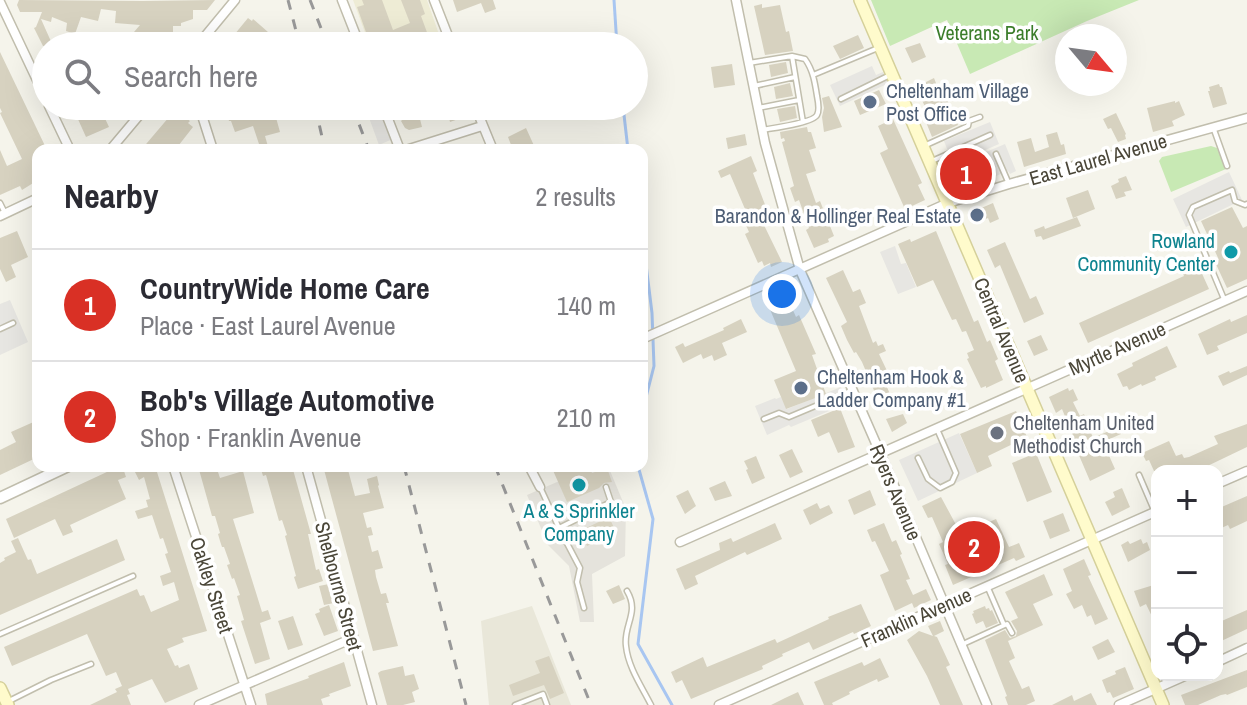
<!DOCTYPE html>
<html lang="en">
<head>
<meta charset="utf-8">
<style>
  :root { --surface:#fff; --page:#f2f2f3; --text:#2b2b33; --muted:#7c7c81; --line:#e1e1e2; --accent:#d93025 }
  body { margin:0; font-family:"Archivo Narrow",sans-serif; background:var(--page); color:var(--text) }
  .controls { position:absolute; right:24px; bottom:24px; display:grid; overflow:hidden; border-radius:16px; box-shadow:0 8px 32px #0002 }
  .controls button { width:72px; height:72px; display:grid; place-items:center; padding:0; border:0; border-bottom:2px solid var(--line); background:var(--surface); color:var(--text); font:40px sans-serif }
  .compass { position:absolute; left:1055px; top:24px; width:72px; height:72px; border-radius:50%; background:var(--surface); box-shadow:0 8px 32px #0002; rotate:119deg }
  .you { position:absolute; left:782px; top:294px; width:28px; height:28px; margin:-20px; border:6px solid #fff; border-radius:50%; background:#1a73e8; box-shadow:0 0 0 12px #1a73e833 }
  .badge { display:grid; place-items:center; width:52px; height:52px; border-radius:50%; background:var(--accent); color:#fff; font-size:26px; font-weight:700 }
  .pin { position:absolute; translate:-50% -50%; border:4px solid #fff; box-shadow:0 2px 8px #0006 }
  .list { margin:0; padding:0; list-style:none }
  h2 { display:flex; justify-content:space-between; align-items:center; height:104px; margin:0; padding:0 32px; font-size:34px }
  h2 small { font-size:26px; font-weight:400; color:var(--muted) }
  .list li { display:grid; grid-template-columns:52px 1fr auto; gap:24px; align-items:center; box-sizing:border-box; height:112px; padding:0 32px; border-top:2px solid var(--line) }
  .list b { display:block; font-size:30px; white-space:nowrap }
  .list p { margin:0; font-size:26px; white-space:nowrap; color:var(--muted) }
  .list em { font-size:26px; font-style:normal; color:var(--muted) }
  .icon { flex:none; width:44px; height:44px; fill:none; stroke:currentColor; stroke-width:2; stroke-linecap:round; stroke-linejoin:round }
  .map { position:relative; flex:none; width:1247px; height:705px; overflow:hidden }
  .search { position:absolute; background:var(--surface); box-shadow:0 8px 32px #0002; left:32px; top:32px; width:616px; height:88px; display:flex; align-items:center; gap:20px; box-sizing:border-box; padding:0 28px; border-radius:44px; color:var(--muted); font-size:30px }
  .panel { position:absolute; background:var(--surface); box-shadow:0 8px 32px #0002; left:32px; top:144px; width:616px; height:328px; border-radius:16px }
  .map>svg:first-child { display:block }
  .residential { fill:#e9e7d9 }
  .industrial { fill:#e5e3dc }
  .education { fill:#eeecd5 }
  .green { fill:#c8e9b4 }
  .parking { fill:#e7e6e2 }
  .lines { fill:none; stroke-linecap:round; stroke-linejoin:round }
  .stream { stroke:#a8c6f1; stroke-width:3 }
  .building { fill:#d7d2c0 }
  .service-casing { stroke:#c1bead; stroke-width:7 }
  .minor-casing { stroke:#c1bead; stroke-width:11 }
  .tertiary-casing { stroke:#c1bead; stroke-width:13 }
  .secondary-casing { stroke:#d5d09a; stroke-width:14 }
  .path { stroke:#c3bd9e; stroke-width:2; stroke-dasharray:4 4; stroke-linecap:butt }
  .service { stroke:#fff; stroke-width:4 }
  .minor { stroke:#fff; stroke-width:8 }
  .tertiary { stroke:#fff; stroke-width:10 }
  .secondary { stroke:#fffbcc; stroke-width:11 }
  .rail { stroke:#999; stroke-width:3; stroke-dasharray:10 10; stroke-linecap:butt }
  .service-dot { fill:#5c6f8a; stroke:#fff; stroke-width:3 }
  .culture-dot { fill:#0f9aa8; stroke:#fff; stroke-width:3 }
  .worship-dot { fill:#6b7280; stroke:#fff; stroke-width:3 }
  .labels { text-anchor:middle; dominant-baseline:central; stroke-width:7; stroke-linejoin:round; paint-order:stroke }
  .park-label { font-size:20px; fill:#3b7d2a; stroke:#fff }
  .service-label { font-size:20px; fill:#4e5e75; stroke:#fff; text-anchor:start }
  .street-label { font-size:20px; fill:#4a4638; stroke:#fff }
  .culture-label { font-size:20px; fill:#0d838f; stroke:#fff; text-anchor:end }
  .worship-label { font-size:20px; fill:#5b616d; stroke:#fff; text-anchor:start }
</style>
</head>
<body>
<div class="map">
<svg width="1247" height="705" viewBox="0 0 1247 705">
  <rect width="100%" height="100%" fill="#f5f4eb"/>
  <path class="residential" d="M532 606 571 705H489L481 621Z"/>
  <path class="industrial" d="M594 466H608L626 509 625 556 592 574 594 622H580L569 566 548 545 527 495Z"/>
  <path class="education" d="M353 0H427L443 46H370Z"/>
  <path class="green" d="M871 0H1139L1087 21 970 74 947 20 890 46Z
    M1211 146 1217 148 1226 169 1171 192 1159 161 1162 157Z"/>
  <path class="parking" d="M872 66 876 75 883 72 889 83 840 106 830 85Z
    M373 106H386L397 137 379 145 368 115 375 112Z
    M990 122 999 144 976 154 972 147 950 156 944 141Z
    M1005 144 1016 171 1010 174 1008 171 989 179 979 155Z
    M1229 172 1242 200 1186 227 1173 199Z
    M895 246 901 264 906 263 916 287 898 294 880 252Z
    M10 300 28 342 0 355V304Z
    M841 387 848 403 791 427 789 425 767 435 755 406 775 398 776 399 781 397 787 409Z
    M959 433 977 473 918 501 899 460Z"/>
  <g class="lines">
    <path class="stream" d="M614 0 617 46
      M623 106 628 150
      M642 232 652 313 654 366 642 413
      M638 466 653 519 638 644 672 705"/>
  </g>
  <path class="building" d="M19 0 143 1 215 0 207 10H193V19L181 23V26H173V40L155 41 161 46H135L134 32 140 25 115 23 116 11 101 9 98 21 81 17 75 34 66 31 67 23 52 17 51 22 41 19 53 46H43L34 28 36 27 42 12H20L17 5Z
    M362 0H382L393 30 410 23 401 0H420L425 14 421 16 432 46H371L357 7 364 5Z
    M453 0H493L496 9 485 13 481 3 457 12Z
    M762 4V8L780 5 786 32 789 31 793 51 765 55 754 6Z
    M248 18 252 21 253 19 268 32 257 46H225Z
    M858 35 864 48 840 59 833 46Z
    M920 43 926 57 912 63 905 48Z
    M0 52 47 150H38V180L22 190 20 186 0 195V150L7 166 22 159 0 113 2 112 0 108Z
    M786 62 788 73 771 77 769 65Z
    M732 64 735 85 714 88 711 67Z
    M934 78 942 99 946 97 958 125 932 137 926 122 931 120 921 98 919 99 914 88Z
    M790 83 793 96 776 99 774 87Z
    M1219 84 1220 87H1222L1227 104 1213 108 1208 91H1210L1209 87Z
    M879 90 886 104 860 115 854 101Z
    M829 96 842 127 824 132 822 117 824 108 822 98Z
    M1175 101V103L1179 101 1185 115 1172 121 1174 126 1153 132 1147 108Z
    M72 106H95L98 113 102 112 109 127 86 137Z
    M244 106H253L257 120 275 114 280 132 265 136 269 150H245V148L259 144 253 126 235 132 231 121H229L226 111Z
    M446 106H461L464 117 450 122Z
    M795 106 797 118 780 122 777 109Z
    M417 107 422 127 409 130 405 128 401 121 404 118 403 113Z
    M175 110 190 121 188 123 193 127 175 150H141Z
    M1116 113 1126 134 1125 135 1126 139 1118 142 1111 128 1108 129 1103 119Z
    M893 119 922 183 918 185 925 200 912 206 911 204 904 207 880 153 888 149 878 126Z
    M807 127 808 132H811L816 148 809 150 816 171 806 174 816 203 820 201 834 236 828 239 829 242 814 248 806 230 809 228 799 200 795 202 790 188 794 186 782 142 785 141 784 138 781 139 780 132Z
    M526 128 536 150H513L508 137Z
    M1057 132 1061 145 1064 144 1066 154 1024 167 1017 142 1031 138 1035 152 1049 147 1046 135Z
    M745 134 747 145 728 149 726 138Z
    M976 155 986 180 974 185 973 182 954 190 945 168Z
    M751 156 757 171 753 173 769 215 761 219 782 262 771 267 770 263 764 266 762 261 758 263 745 234 749 232 740 212 745 209 730 174 721 178 718 171Z
    M1126 176 1132 190 1124 192 1126 196 1116 199 1111 186 1119 182 1118 179Z
    M1088 190 1095 209 1073 218 1066 198Z
    M993 203 999 219 990 223 988 218 977 223 972 212Z
    M1232 207 1243 228 1247 226V279L1227 288 1215 262 1219 260 1201 221Z
    M1077 217 1081 226 1043 240 1041 236 1036 237 1034 230 1044 226 1045 229Z
    M17 231 28 257 11 265 16 277 6 282 0 269V238Z
    M936 231 974 322 978 320 987 342 990 340 998 359 995 361 1003 380 986 388V386L981 388 967 359 969 358 967 353 974 350 966 331 962 332 956 319 952 320 933 280 917 287 898 244 910 239 911 242Z
    M1005 242 1030 299 1036 296 1044 314 1024 323 1000 265 995 268 987 250Z
    M1199 267 1209 289 1088 343 1079 323 1184 276 1183 274Z
    M843 270 853 292 860 289 866 303 859 306 873 343 876 341 878 346 883 344 886 351 879 354 889 375 883 378 893 401 881 407 862 362 856 352 854 353 847 340 841 326 847 322 826 278Z
    M788 299 796 317 799 315 816 354 812 355 826 394 786 409 774 380 796 371 769 307Z
    M1247 315V333L1217 346 1219 350 1207 355 1198 334 1230 319 1231 322Z
    M741 319 747 332 722 343 727 355 714 361 712 355 703 359 701 354 683 363 675 347 683 343 685 347 724 330 723 328Z
    M1041 335 1048 350 1034 356 1027 341Z
    M1167 346 1177 367 1155 377 1156 380 1142 386 1141 384 1129 390 1127 386 1123 387 1117 374 1133 366 1132 363Z
    M1247 366V375L1223 386 1218 376 1229 371 1230 373Z
    M1068 388 1069 391 1073 389 1078 400 1073 402 1080 416 1084 414 1093 438 1118 427 1121 434 1103 442 1115 469 1090 481 1078 453 1076 454 1069 440 1074 438 1062 409 1056 413 1049 397Z
    M840 408 855 447 838 453 829 432 818 437 811 420Z
    M1016 411 1027 437 988 456 992 466 977 473 960 434Z
    M903 414 907 423 892 432 886 419Z
    M38 420V457L0 475V450L16 442 11 432Z
    M1247 424V447L1197 471H1154L1149 460 1146 461 1142 453 1169 441 1176 456 1182 454 1184 458 1189 457 1218 444 1214 436Z
    M792 449 803 472 790 478 779 455Z
    M1036 453 1052 492 1027 502 1012 463Z
    M756 456 765 478 752 484 746 470 748 469 744 461Z
    M132 466H154L157 472 207 631 182 638 184 642 167 649 175 666 178 665 179 668 189 664 198 689 165 703 152 679 128 689 130 694 127 695 131 705H90L117 692 115 689 122 686 116 672 106 676 87 634 12 666 4 647 137 589 140 596 144 595 151 612 179 600 174 582 163 586 160 576 171 572 165 554 168 553 163 538 160 539 152 515 138 519 135 511 148 507 146 500 150 499 144 477 139 480Z
    M198 466H216L220 478 243 471 254 513 233 519 262 612 268 610 271 619 260 623 270 659 255 664 254 661 241 621 244 620 237 596 240 595 234 578 232 579 227 565 230 564 224 547H222L220 541 218 534 220 533 215 516H212Z
    M260 466H292L311 534H308L316 570 319 569 323 581 298 589 294 577 296 576 285 536 287 535 282 520 279 521 266 475 263 476Z
    M323 466H347L355 496 370 493 367 479 377 476 379 485 378 486 384 508 363 513 367 528 371 527 373 535 368 536 372 552 378 550 383 568 375 570 376 577 381 594 386 593 389 603H386L398 646 373 651Z
    M551 466H589L592 473 607 468 612 482 604 483 599 488 567 502Z
    M121 468H123L126 477 118 480 126 499 70 525 73 532 63 536 55 519 14 538 6 519 109 471V472Z
    M725 481 732 496 715 501 709 488Z
    M1122 488 1130 507 1112 516 1105 502 1115 497 1113 492Z
    M688 490 696 506 685 514 676 496Z
    M870 490 876 505 854 515 848 500Z
    M1247 496V521L1230 529 1228 525 1217 530V509Z
    M941 497 961 534 996 519 1009 547 1019 543 1025 557 1016 561 1014 558 953 585 945 565 948 564 939 544 943 542 932 517 928 518 922 506Z
    M817 503 820 509 829 505 833 513 810 525 803 510Z
    M1063 513 1070 531 1050 539 1043 521Z
    M609 517 616 532 587 546 580 531Z
    M775 523 782 539 747 555 745 552 695 576 698 584 685 590 676 569 720 550 719 543 731 538 733 542Z
    M884 523 892 542 896 540 902 554 900 555 910 579 906 580 913 595 926 589 931 600 914 608 912 603 895 611 880 575 889 571 875 541 872 542 867 530Z
    M18 538 27 558 28 560 31 559 37 574 117 539 125 560 0 615V563L5 560 4 558 16 552 11 541Z
    M1141 539 1143 544 1147 542 1150 550 1128 562 1121 545 1128 541 1130 544Z
    M1084 559 1091 575 1088 576 1108 619 1095 625 1091 615 1087 617 1082 605 1074 609 1066 594 1072 591 1063 569Z
    M1044 574 1053 595 1033 604 1043 625 1008 641 1015 658 1009 661 1022 689 1029 686 1035 701 1026 705H1008L1005 697 1007 696 985 640 1005 630 1010 638 1016 636 1017 631 1011 621 1018 618 1005 592Z
    M329 584 334 603 324 605 319 586Z
    M1157 584V627L1146 604 1140 607 1134 591Z
    M619 585 625 599 613 604 606 591Z
    M861 604 871 626 854 634 853 632 813 650 809 642 782 654 783 656 762 666 763 669 691 699 682 680 676 683 671 672 703 657 707 667 775 639 777 643 829 619 828 617Z
    M329 605 338 631 324 636 315 614 320 612 319 609Z
    M985 606 986 609 989 608 990 611 992 610 998 623 986 628 983 621 976 624 972 614 974 613 973 611Z
    M1247 610V629L1217 643V623Z
    M293 616 303 645 288 650 278 621Z
    M940 621 944 631 934 636 937 637 950 665 946 667 963 705H940L927 676 907 640 919 631 933 636 928 626Z
    M1108 639 1115 652 1098 660 1092 647Z
    M549 656 564 693 550 699 544 685 513 696 509 685 540 673 535 661Z
    M880 658 889 677 878 682 877 679 849 692 850 694 832 703 833 705H824L814 682 862 662 864 666Z
    M344 662 351 686 329 694 330 696 321 699 323 705H267L265 694 309 678 308 676Z
    M403 666 405 676 414 674 419 689 412 692 415 702 403 705H387L378 673 381 671Z
    M1125 667 1134 689 1113 698 1110 692 1107 693 1102 680 1116 674 1115 671Z
    M1247 670V687L1227 695 1226 694 1221 695 1198 705H1185L1181 695Z
    M798 692 804 705H771L785 698Z
    M1091 693 1097 705H1052L1072 695 1074 701Z"/>
  <g class="lines">
    <defs>
      <path id="service" d="M749 63 792 56
        M813 75 878 48
        M754 86 795 77
        M841 99 890 75
        M758 108 799 100
        M1213 127 1227 166
        M762 130C773 128 813 123 817 115 820 110 818 101 817 96 815 83 813 70 805 59L792 56 803 122
        M926 145 968 126 969 121 980 117
        M996 154 1009 184
        M932 161 990 135
        M0 203 5 213
        M1224 299 1189 215 1193 207 1232 190 1235 201 1245 205 1247 204
        M0 329 13 323
        M764 419 779 413 789 417 851 391
        M918 458 928 479 940 488 952 482 956 473 937 429
        M1139 475 1154 510
        M540 487 559 528 611 502 606 487
        M559 528 580 568 577 582 584 608
        M988 588 1004 625
        M627 591C640 613 623 625 626 646 628 667 642 687 651 705
        M0 634 133 576
        M963 644 1007 624 1012 633
        M9 701 51 680 91 664
        M515 705 543 694 547 705"/>
      <path id="minor" d="M342 0 360 46
        M434 0 452 46
        M736 0 765 143 800 270 881 455 987 705
        M0 2 46 99
        M197 46 235 0
        M49 106 70 150
        M199 106 213 150
        M383 106 400 150
        M475 106 493 150
        M110 150 147 106
        M406 150 482 126
        M0 216 38 198
        M642 339 948 203 1009 184 1247 118
        M173 466 251 705
        M306 466 372 705
        M529 466 540 487
        M1217 484 1247 471
        M680 542 1247 291
        M1217 662 1247 648
        M199 705 353 638
        M719 705 1157 511
        M1119 705 1187 675"/>
      <path id="tertiary" d="M0 498 68 466"/>
      <path id="secondary" d="M860 0 1163 705
        M0 688 8 705"/>
    </defs>
    <use href="#service" class="service-casing"/>
    <use href="#minor" class="minor-casing"/>
    <use href="#tertiary" class="tertiary-casing"/>
    <use href="#secondary" class="secondary-casing"/>
    <path class="path" d="M361 116 368 113"/>
    <use href="#service" class="service"/>
    <use href="#minor" class="minor"/>
    <use href="#tertiary" class="tertiary"/>
    <use href="#secondary" class="secondary"/>
    <path class="rail" d="M288 0 300 46
      M310 0 328 46
      M315 106 325 150
      M352 106 369 150
      M404 466 466 705
      M495 466 591 705"/>
  </g>
  <g class="service-dot">
    <circle cx="870" cy="102" r="8"/>
    <circle cx="977" cy="215" r="8"/>
    <circle cx="801" cy="388" r="8"/>
  </g>
  <g class="culture-dot">
    <circle cx="1231" cy="252" r="8"/>
    <circle cx="579" cy="485" r="8"/>
  </g>
  <circle class="worship-dot" cx="997" cy="433" r="8"/>
  <g class="labels">
    <g class="park-label">
      <text x="987" y="32">Veterans Park</text>
    </g>
    <g class="service-label">
      <text x="886" y="90">Cheltenham Village<tspan x="886" dy="23">Post Office</tspan></text>
      <text x="961" y="215" text-anchor="end">Barandon &amp; Hollinger Real Estate</text>
      <text x="817" y="376">Cheltenham Hook &amp;<tspan x="817" dy="23">Ladder Company #1</tspan></text>
    </g>
    <g class="street-label">
      <text transform="translate(1098 159) rotate(-16)">East Laurel Avenue</text>
      <text transform="translate(1002 330) rotate(67)">Central Avenue</text>
      <text transform="translate(1117 348) rotate(-24)">Myrtle Avenue</text>
      <text transform="translate(896 492) rotate(67)">Ryers Avenue</text>
      <text transform="translate(212 585) rotate(72)">Oakley Street</text>
      <text transform="translate(339 586) rotate(75)">Shelbourne Street</text>
      <text transform="translate(916 617) rotate(-24)">Franklin Avenue</text>
    </g>
    <g class="culture-label">
      <text x="1215" y="240">Rowland<tspan x="1215" dy="23">Community Center</tspan></text>
      <text x="579" y="510" text-anchor="middle">A &amp; S Sprinkler<tspan x="579" dy="23">Company</tspan></text>
    </g>
    <g class="worship-label">
      <text x="1013" y="422">Cheltenham United<tspan x="1013" dy="23">Methodist Church</tspan></text>
    </g>
  </g>
</svg>
<div class="controls">
<button>+</button>
<button>−</button>
<button><svg class="icon" aria-label="locate" viewBox="0 0 24 24"><circle cx="12" cy="12" r="6"/><path d="M12 2v4M12 18v4M2 12h4M18 12h4"/></svg></button>
</div>
<svg class="compass" viewBox="-18 -18 36 36"><path d="M0-13l5 13h-10z" fill="#e53935"/><path d="M0 13l5-13h-10z" fill="#7c7c81"/></svg>
<div class="you"></div>
<div class="pin badge" style="left:966px;top:174px">1</div>
<div class="pin badge" style="left:974px;top:547px">2</div>
<div class="search"><svg class="icon" aria-label="search" viewBox="0 0 24 24"><circle cx="10" cy="10" r="6"/><path d="M15 15l6 6"/></svg>Search here</div>
<section class="panel">
<h2>Nearby<small>2 results</small></h2>
<ul class="list">
<li><span class="badge">1</span><div><b>CountryWide Home Care</b><p>Place · East Laurel Avenue</p></div><em>140 m</em></li>
<li><span class="badge">2</span><div><b>Bob's Village Automotive</b><p>Shop · Franklin Avenue</p></div><em>210 m</em></li>
</ul>
</section>
</div>
</body>
</html>
